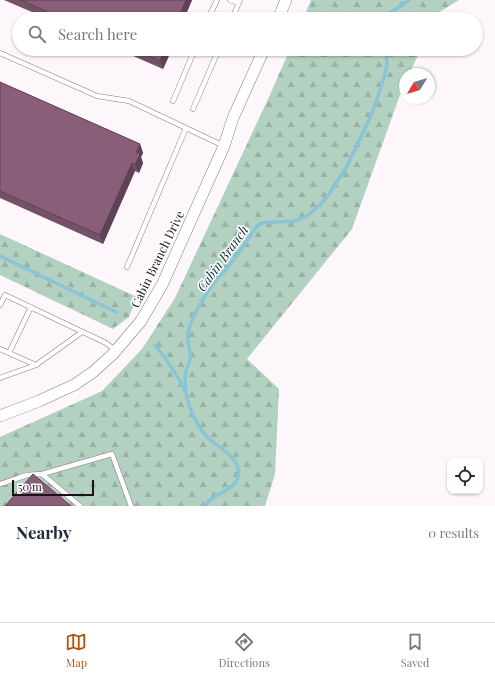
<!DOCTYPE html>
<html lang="en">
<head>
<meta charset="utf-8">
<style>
  :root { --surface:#fff; --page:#f6f6f7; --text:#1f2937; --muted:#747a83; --line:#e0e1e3; --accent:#b45309 }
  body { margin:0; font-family:"Playfair Display",serif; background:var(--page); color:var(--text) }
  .controls { position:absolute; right:12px; bottom:12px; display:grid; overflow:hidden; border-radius:8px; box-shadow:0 1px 3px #0004 }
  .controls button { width:36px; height:36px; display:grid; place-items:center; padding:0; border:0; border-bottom:1px solid var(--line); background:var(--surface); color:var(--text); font:20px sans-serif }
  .compass { position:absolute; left:399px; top:68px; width:36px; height:36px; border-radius:50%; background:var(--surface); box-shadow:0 1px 3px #0004; rotate:232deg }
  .scale { position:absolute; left:12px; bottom:10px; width:82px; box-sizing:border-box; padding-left:4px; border:2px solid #1a1119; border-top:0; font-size:11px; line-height:14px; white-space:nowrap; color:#1a1119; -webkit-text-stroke:3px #fff; paint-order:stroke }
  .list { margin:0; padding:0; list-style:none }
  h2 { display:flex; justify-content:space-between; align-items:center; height:52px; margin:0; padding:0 16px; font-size:17px }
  h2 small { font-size:13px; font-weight:400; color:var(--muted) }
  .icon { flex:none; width:22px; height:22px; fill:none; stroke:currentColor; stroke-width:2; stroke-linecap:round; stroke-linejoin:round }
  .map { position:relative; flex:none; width:495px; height:506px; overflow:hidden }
  .search { position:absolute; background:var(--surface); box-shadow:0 1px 3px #0004; left:12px; right:12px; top:12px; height:44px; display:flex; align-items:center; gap:10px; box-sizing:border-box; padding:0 14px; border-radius:22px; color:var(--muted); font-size:15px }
  .sheet { height:116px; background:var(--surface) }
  nav { display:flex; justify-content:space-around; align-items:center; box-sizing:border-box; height:56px; border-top:1px solid var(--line); background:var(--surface); font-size:11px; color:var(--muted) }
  nav a { display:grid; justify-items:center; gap:2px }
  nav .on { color:var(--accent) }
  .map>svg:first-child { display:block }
  .forest { fill:url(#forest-firs) }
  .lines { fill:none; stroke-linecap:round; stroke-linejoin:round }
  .stream { stroke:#89c4d7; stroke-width:3.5 }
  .service-casing { stroke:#8c758a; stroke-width:5.5 }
  .tertiary-casing { stroke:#8c758a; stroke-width:12 }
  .service { stroke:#fff; stroke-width:4.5 }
  .tertiary { stroke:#fff; stroke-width:11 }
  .wall { fill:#755168 }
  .shaded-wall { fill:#5f4255 }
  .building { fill:#885e79; stroke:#5f4255 }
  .labels { text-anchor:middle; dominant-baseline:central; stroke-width:3; stroke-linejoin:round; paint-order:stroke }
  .street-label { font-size:12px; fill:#1a1119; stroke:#fff }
  .water-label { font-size:13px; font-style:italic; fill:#102d36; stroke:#fff }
</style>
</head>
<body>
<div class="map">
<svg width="495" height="506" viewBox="0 0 495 506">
  <defs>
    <pattern id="forest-firs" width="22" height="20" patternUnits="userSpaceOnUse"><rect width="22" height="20" fill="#b2d1c1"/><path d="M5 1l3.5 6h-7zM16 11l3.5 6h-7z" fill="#98b2a5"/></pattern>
  </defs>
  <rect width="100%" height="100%" fill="#fdf7fc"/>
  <path class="forest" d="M311 0H459L441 11 437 19H303Z
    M290 49H421L409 74H405V81L352 229 247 359 279 389 275 474 265 506H0V437L102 391 142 349 175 298 269 97Z
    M0 234 137 297 129 317 113 329 0 275Z"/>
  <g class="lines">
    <path class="stream" d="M383 19 387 15 409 0
      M0 256 116 312
      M155 345C167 360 177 374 185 391
      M205 506C213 492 234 492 238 477 243 457 217 448 206 436 192 419 182 393 186 371 187 367 189 364 190 360 192 351 186 342 188 333 192 316 203 298 213 284 217 278 224 273 229 266 239 253 248 239 257 226L262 223 295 221 308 215 320 205 329 194 346 168 371 116 383 81 387 65 386 52 382 49"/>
    <defs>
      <path id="service" d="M230 0 239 3
        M208 19 217 0
        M232 19 240 0
        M0 53 97 96 129 101 224 146
        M173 101 195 49
        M193 109 219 49
        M127 267 186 128
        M0 305 5 295 106 343 116 351
        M0 349 36 365
        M9 353 31 307
        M0 378 36 365 82 332
        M42 474 112 454 131 506
        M0 484 27 475 42 474 80 506"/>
      <path id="tertiary" d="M278 19 286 0
        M0 416 39 401 74 385 93 372 113 354 141 321 162 285 224 146 233 118 264 49"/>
    </defs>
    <use href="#service" class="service-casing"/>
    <use href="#tertiary" class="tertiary-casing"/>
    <use href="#service" class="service"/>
    <use href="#tertiary" class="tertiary"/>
  </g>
  <path class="wall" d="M4 0H192L184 19H48Z
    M117 49H172L163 69Z
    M0 82 140 144 143 153 141 157 143 163 139 173 135 171 103 244 0 198Z"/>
  <path class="shaded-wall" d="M186 0H192L184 19H178Z
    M165 49H172L163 69 160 61Z
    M140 144 143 153 141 157 143 163 139 173 135 165 136 152Z
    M132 163 135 171 103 244 100 235Z"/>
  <path class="building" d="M21 0H186L178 19H64Z
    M133 49H165L160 61Z
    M0 82 140 144 136 152 140 154 135 165 132 163 100 235 0 191Z
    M33 474 71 506H5Z"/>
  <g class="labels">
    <g class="street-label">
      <text transform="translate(157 259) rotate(-64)">Cabin Branch Drive</text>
    </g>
    <g class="water-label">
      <text transform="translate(222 258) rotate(-54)">Cabin Branch</text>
    </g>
  </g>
</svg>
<div class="controls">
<button><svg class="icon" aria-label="locate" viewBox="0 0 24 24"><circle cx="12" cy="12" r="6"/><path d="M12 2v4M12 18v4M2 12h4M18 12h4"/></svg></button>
</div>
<svg class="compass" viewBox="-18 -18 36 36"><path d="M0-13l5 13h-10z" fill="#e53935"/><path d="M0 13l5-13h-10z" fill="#747a83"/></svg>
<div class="scale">50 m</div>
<div class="search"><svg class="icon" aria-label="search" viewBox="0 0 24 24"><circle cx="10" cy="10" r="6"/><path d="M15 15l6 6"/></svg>Search here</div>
</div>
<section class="sheet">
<h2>Nearby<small>0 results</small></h2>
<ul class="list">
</ul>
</section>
<nav>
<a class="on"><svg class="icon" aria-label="map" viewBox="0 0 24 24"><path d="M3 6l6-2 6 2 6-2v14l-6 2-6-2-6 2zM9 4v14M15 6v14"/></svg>Map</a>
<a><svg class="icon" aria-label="directions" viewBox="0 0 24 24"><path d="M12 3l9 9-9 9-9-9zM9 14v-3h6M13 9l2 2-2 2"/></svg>Directions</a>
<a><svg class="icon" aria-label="saved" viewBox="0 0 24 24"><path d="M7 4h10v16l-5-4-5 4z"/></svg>Saved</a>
</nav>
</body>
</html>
